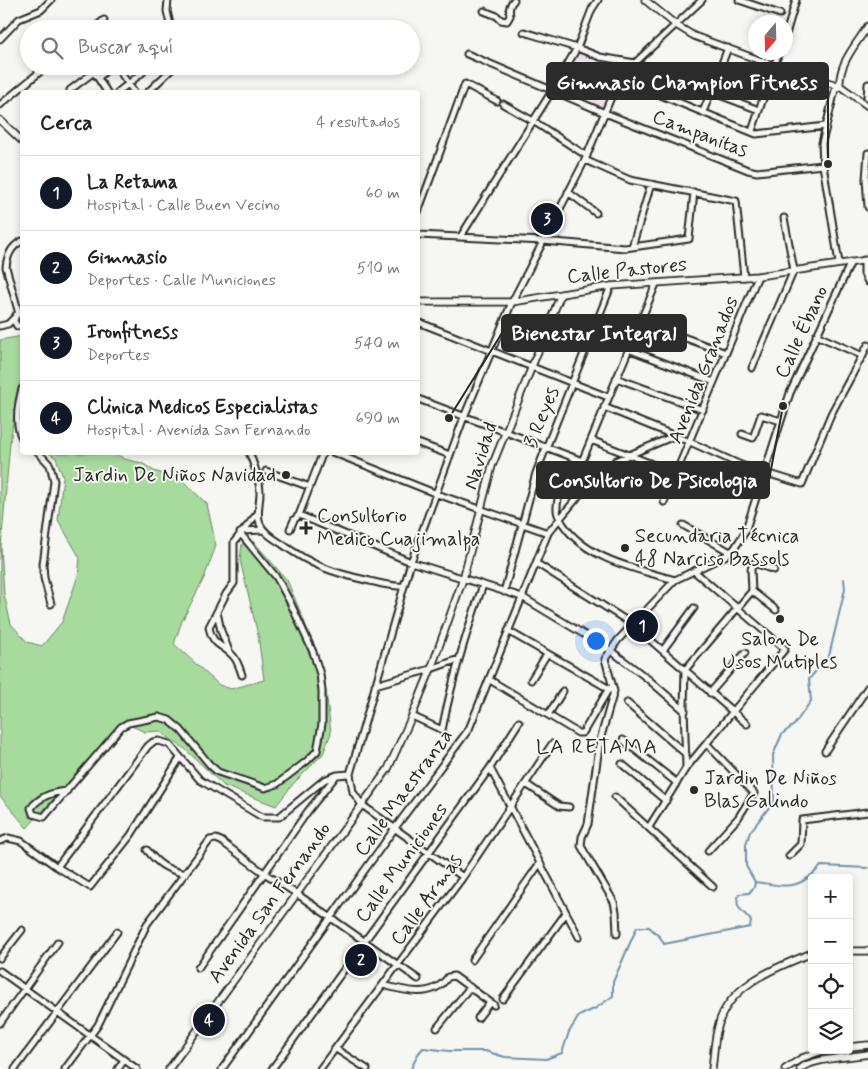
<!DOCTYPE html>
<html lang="es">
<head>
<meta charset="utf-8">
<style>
  :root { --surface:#fff; --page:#f2f2f2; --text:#222; --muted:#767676; --line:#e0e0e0; --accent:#111827 }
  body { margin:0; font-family:Mynerve,sans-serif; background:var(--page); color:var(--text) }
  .controls { position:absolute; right:15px; bottom:15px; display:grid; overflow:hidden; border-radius:5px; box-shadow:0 2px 8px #0003 }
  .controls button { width:45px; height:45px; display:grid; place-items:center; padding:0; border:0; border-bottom:1px solid var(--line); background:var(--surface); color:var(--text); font:25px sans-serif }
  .compass { position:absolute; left:748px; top:15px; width:45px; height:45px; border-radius:50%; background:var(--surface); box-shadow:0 2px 8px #0003; rotate:199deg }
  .you { position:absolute; left:595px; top:640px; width:18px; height:18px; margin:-12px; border:4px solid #fff; border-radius:50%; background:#1a73e8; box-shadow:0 0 0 8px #1a73e833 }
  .badge { display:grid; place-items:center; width:32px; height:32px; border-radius:50%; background:var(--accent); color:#fff; font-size:16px; font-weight:700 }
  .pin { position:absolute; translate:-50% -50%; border:2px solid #fff; box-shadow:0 1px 5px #0006 }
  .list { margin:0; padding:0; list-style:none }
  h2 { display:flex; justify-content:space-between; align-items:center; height:65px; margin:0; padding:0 20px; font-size:21px }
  h2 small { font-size:16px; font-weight:400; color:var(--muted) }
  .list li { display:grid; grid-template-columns:32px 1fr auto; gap:15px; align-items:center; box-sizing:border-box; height:75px; padding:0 20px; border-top:1px solid var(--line) }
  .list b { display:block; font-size:19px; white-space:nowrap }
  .list p { margin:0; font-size:16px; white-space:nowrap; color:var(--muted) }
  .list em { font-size:16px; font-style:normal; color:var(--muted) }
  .icon { flex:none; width:28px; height:28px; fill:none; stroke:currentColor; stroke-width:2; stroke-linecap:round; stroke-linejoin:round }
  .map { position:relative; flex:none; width:868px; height:1069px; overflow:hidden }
  .search { position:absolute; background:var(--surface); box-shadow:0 2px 8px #0003; left:20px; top:20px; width:400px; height:55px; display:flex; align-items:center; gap:12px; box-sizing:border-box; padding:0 18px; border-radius:28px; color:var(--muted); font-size:19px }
  .panel { position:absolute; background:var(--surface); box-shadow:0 2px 8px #0003; left:20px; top:90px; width:400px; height:365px; border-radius:5px }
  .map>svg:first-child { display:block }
  .built { fill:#ede1e9 }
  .green { fill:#a7db9d; stroke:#698364 }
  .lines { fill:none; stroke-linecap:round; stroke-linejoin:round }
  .stream { stroke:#7093aa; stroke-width:2 }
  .minor-casing { stroke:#2b2b2b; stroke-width:9 }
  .tertiary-casing { stroke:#2b2b2b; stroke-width:9 }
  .minor { stroke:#f6f6f2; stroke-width:5 }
  .tertiary { stroke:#f6f6f2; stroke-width:5.5 }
  .poi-dot { fill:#2b2b2b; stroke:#f6f6f2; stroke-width:2 }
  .labels { text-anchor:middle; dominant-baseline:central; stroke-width:4; stroke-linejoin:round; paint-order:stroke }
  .street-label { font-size:20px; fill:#2b2b2b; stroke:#f6f6f2 }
  .poi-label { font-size:20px; fill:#2b2b2b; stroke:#f6f6f2; text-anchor:start }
  .neighbourhood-label { font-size:21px; letter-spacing:1px; fill:#2b2b2b; stroke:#f6f6f2 }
  .leader { fill:none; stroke:#2b2b2b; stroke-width:2 }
  .callout-dot { fill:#2b2b2b; stroke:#f6f6f2; stroke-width:2 }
  .callout { fill:#2b2b2b; stroke:#2b2b2b; stroke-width:2 }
  .callout-label { font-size:21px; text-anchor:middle; font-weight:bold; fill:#fff }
</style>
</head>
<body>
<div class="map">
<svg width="868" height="1069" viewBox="0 0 868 1069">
  <rect width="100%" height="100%" fill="#f6f6f2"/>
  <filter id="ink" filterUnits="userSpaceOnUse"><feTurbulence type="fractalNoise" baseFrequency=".02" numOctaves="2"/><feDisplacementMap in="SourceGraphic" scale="10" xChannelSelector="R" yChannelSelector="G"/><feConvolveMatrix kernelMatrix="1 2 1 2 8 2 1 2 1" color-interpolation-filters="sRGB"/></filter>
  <g filter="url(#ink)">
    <path class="built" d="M578 51 628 65 617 76 603 108 557 88Z"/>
    <path class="green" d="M22 336V376L16 402 10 443 1 547 4 594 11 624 27 642 42 646 62 622 78 576 80 558 58 520 63 477 56 458 49 453H115L124 459 142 463 154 471 182 480 207 504 216 546 204 578 182 621 174 644 219 685 231 689 264 680 258 635 240 560 242 544 254 542 287 580 305 623 324 675 331 733 323 754 293 784 276 806 224 786 185 749 159 731 145 732 123 722 27 828 0 796V340Z"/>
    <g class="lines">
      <path class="stream" d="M755 882C787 886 797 892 821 866L868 868
        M411 1069 418 1054 423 1048 449 1051H485L505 1057 546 1059 562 1053 569 1032 579 1016 596 1008 613 996V982L637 927H649L660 937 664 944 750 927 751 921C745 911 733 910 739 894L749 893 754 887 755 882 746 866V844L750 832 774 801 773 755 782 734 794 725 811 701 809 679 829 656 845 589 844 579"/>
      <defs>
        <path id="minor" d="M168 0 167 11 171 29
          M739 0 780 14
          M484 11 497 16 501 20 507 21 510 16C509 9 509 5 514 0
          M93 29 104 20
          M524 32 577 48 600 57 635 63 759 110
          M786 34 796 0
          M0 39 19 19 41 10 51 0
          M467 54 605 113 748 170 757 172 823 165
          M90 66 107 92
          M116 66 134 92
          M98 78 111 66
          M619 78 756 134 826 126
          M70 90 94 72
          M118 92 143 72
          M148 92 175 66
          M867 97 868 84
          M503 104 533 121 587 156
          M0 105 47 66
          M703 112 728 48
          M752 131 779 52
          M868 153 866 179 868 207
          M585 160 630 180 736 201 744 277
          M568 192 596 213
          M418 212 465 84 497 101
          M418 235 543 241 625 248 689 239 694 192
          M461 236 552 91 577 48 592 9 598 0
          M632 247 651 184
          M864 260V274L868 282
          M839 263 823 165 822 143 835 90 840 86
          M19 314 6 267C7 255 12 246 22 241
          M19 314 16 315 14 321 17 326H22
          M640 321 726 353
          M418 322 608 397
          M0 326 8 324 14 318
          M816 335 863 356
          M628 349 714 382
          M752 368 794 270 784 218
          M616 378 703 410
          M22 389C18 404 14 424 22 438
          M418 399 580 460 583 459 591 440 656 284
          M604 407 690 442 741 465 802 484 831 414 868 345
          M742 434 753 438 761 415 781 421
          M591 440 677 474
          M418 443 450 455
          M38 452 50 465 54 481 43 564 44 578 51 604
          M249 452C254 465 260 480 260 493 260 504 256 513 260 524 264 533 274 539 282 544 312 566 334 573 370 581 382 584 392 587 404 586
          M332 452 437 494 548 533
          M576 459C569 474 556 493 557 510 557 515 560 519 563 524 586 559 636 569 675 580
          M615 461 674 436
          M266 471 310 487
          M664 502 758 276
          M299 515 411 562 522 597 610 650 648 679 685 711
          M683 525 730 552
          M290 529 294 520 299 515 323 452
          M243 531 257 514
          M536 563 632 624 747 724
          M752 591 751 569 754 563 774 570
          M752 591 776 610
          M504 592 536 473 611 286
          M217 612 221 631 229 651
          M508 631 611 690
          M663 650 694 608
          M242 675C240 669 238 662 234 657 224 644 213 648 209 627L226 594 234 583V542L243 531 263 530
          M490 680 578 733H582L584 731 608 690
          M531 680 547 654
          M375 685 431 669 459 659
          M710 693 745 653
          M627 703 686 754
          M548 715 563 691
          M412 716 442 730C452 680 466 633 483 585
          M623 740 677 783
          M706 743 754 793 738 818 708 851
          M825 751 868 687
          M622 764 666 801
          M686 767 684 707 685 670 752 591
          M490 768 579 937
          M526 784 559 806 569 807
          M67 791C52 792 40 796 31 808L33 814 44 817 121 727 128 723 159 717 169 720 181 730 210 765 218 772 265 788 277 784 307 761 317 751 322 724V691L320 674 313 652 290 602 277 578 240 533
          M615 797 713 887
          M649 827 686 768 785 649 694 571
          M0 841 8 838 21 841 57 867 90 887 131 835 180 758
          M147 850C159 865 166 869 185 874
          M789 856 801 844 802 820 868 812
          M57 867 148 746 153 742 159 741 169 744 200 780 262 817H279L324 780 337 775 350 774
          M463 877 362 805 353 792 350 774 411 562 464 417 512 302 585 160 619 78 702 0
          M617 934 616 912 614 902 581 846 582 837 588 824 600 740 614 691 605 659 618 640 675 580 725 556 734 549 745 532 790 393 851 262
          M0 958 22 930
          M472 960 540 863
          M198 968 308 811 336 776
          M0 971 137 1069
          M383 985C405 991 433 999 448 977L454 976 494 1005
          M503 999 566 913
          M478 1018 490 1002
          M0 1023 58 942
          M437 1028 470 987
          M336 1049 367 1069
          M15 1069 117 932
          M65 1069 98 1025 147 924 210 840 216 839 221 841 264 873 297 894 418 979
          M118 1069 124 1060
          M222 1069 395 828 469 729 548 533 596 475
          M272 1069 490 768 519 722
          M320 1069 463 877 552 744"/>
        <path id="tertiary" d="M645 0 676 25 694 36 775 66 840 86
          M868 26C857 43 838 64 840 86L868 106
          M0 120 22 141
          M418 302H512L611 286 758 276 868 260
          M849 951H868
          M849 1047 868 1045
          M169 1069 388 769 412 716 431 669 463 579 492 466 561 294
          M712 1069C714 1055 714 1040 718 1027 727 985 777 967 812 953
          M785 1069 802 1058 825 1050
          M800 1069C812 1058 852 1057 868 1054"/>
      </defs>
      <use href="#minor" class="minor-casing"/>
      <use href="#tertiary" class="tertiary-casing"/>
      <use href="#minor" class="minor"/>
      <use href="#tertiary" class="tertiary"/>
    </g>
  </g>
  <g class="poi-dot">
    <circle cx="286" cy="475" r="5"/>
    <path d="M303.5 520.5h5v5h5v5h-5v5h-5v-5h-5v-5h5z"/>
    <circle cx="625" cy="548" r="5"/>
    <circle cx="780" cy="619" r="5"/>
    <circle cx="694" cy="790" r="5"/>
  </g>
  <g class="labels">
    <g class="street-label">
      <text transform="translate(700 134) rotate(21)">Campanitas</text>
      <text transform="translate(627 271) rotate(-6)">Calle Pastores</text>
      <text transform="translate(802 332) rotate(-65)">Calle Ébano</text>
      <text transform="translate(704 370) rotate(-68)">Avenida Granados</text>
      <text transform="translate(542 417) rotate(-68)">3 Reyes</text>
      <text transform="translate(481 456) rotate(-72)">Navidad</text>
      <text transform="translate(404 793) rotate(-54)">Calle Maestranza</text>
      <text transform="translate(402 863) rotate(-54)">Calle Municiones</text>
      <text transform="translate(427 900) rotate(-54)">Calle Armas</text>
      <text transform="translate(270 903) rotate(-54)">Avenida San Fernando</text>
    </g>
    <g class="poi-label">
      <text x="276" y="475" text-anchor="end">Jardin De Niños Navidad</text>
      <text x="317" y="516">Consultorio<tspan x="317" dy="23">Medico Cuajimalpa</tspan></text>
      <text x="635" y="536">Secundaria Técnica<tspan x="635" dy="23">48 Narciso Bassols</tspan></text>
      <text x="780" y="639" text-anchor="middle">Salon De<tspan x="780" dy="23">Usos Mutiples</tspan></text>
      <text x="704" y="778">Jardin De Niños<tspan x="704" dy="23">Blas Galindo</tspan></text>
    </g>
    <g class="neighbourhood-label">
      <text x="597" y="747">LA RETAMA</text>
    </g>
  </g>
  <path class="leader" d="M828 164L828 81M449 418L502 333M783 406L769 480"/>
  <g class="callout-dot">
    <circle cx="828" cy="164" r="5"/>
    <circle cx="449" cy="418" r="5"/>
    <circle cx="783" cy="406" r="5"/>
  </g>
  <g class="callout">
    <rect x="547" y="63" width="281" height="36" rx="5"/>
    <rect x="502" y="315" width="184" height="36" rx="5"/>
    <rect x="537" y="462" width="232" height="36" rx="5"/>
  </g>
  <g class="callout-label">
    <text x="687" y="89">Gimnasio Champion Fitness</text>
    <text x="594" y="340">Bienestar Integral</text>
    <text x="653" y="487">Consultorio De Psicologia</text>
  </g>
</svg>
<div class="controls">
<button>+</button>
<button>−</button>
<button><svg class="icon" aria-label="locate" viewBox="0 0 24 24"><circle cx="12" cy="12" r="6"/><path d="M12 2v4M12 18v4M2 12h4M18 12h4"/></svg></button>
<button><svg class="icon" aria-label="layers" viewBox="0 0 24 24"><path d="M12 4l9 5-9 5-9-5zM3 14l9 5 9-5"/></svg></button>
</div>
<svg class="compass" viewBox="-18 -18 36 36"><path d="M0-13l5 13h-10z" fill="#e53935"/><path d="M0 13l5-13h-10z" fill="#767676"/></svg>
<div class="you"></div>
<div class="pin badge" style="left:642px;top:626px">1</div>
<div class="pin badge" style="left:361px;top:960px">2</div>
<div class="pin badge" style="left:547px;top:219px">3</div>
<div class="pin badge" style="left:209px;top:1020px">4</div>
<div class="search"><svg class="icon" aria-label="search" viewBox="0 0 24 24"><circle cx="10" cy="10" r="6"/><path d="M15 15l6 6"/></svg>Buscar aquí</div>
<section class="panel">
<h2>Cerca<small>4 resultados</small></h2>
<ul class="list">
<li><span class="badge">1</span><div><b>La Retama</b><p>Hospital · Calle Buen Vecino</p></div><em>60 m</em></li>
<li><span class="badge">2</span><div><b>Gimnasio</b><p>Deportes · Calle Municiones</p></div><em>510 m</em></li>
<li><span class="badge">3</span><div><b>Ironfitness</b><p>Deportes</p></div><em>540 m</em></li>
<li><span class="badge">4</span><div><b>Clinica Medicos Especialistas</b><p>Hospital · Avenida San Fernando</p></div><em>690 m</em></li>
</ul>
</section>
</div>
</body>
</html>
